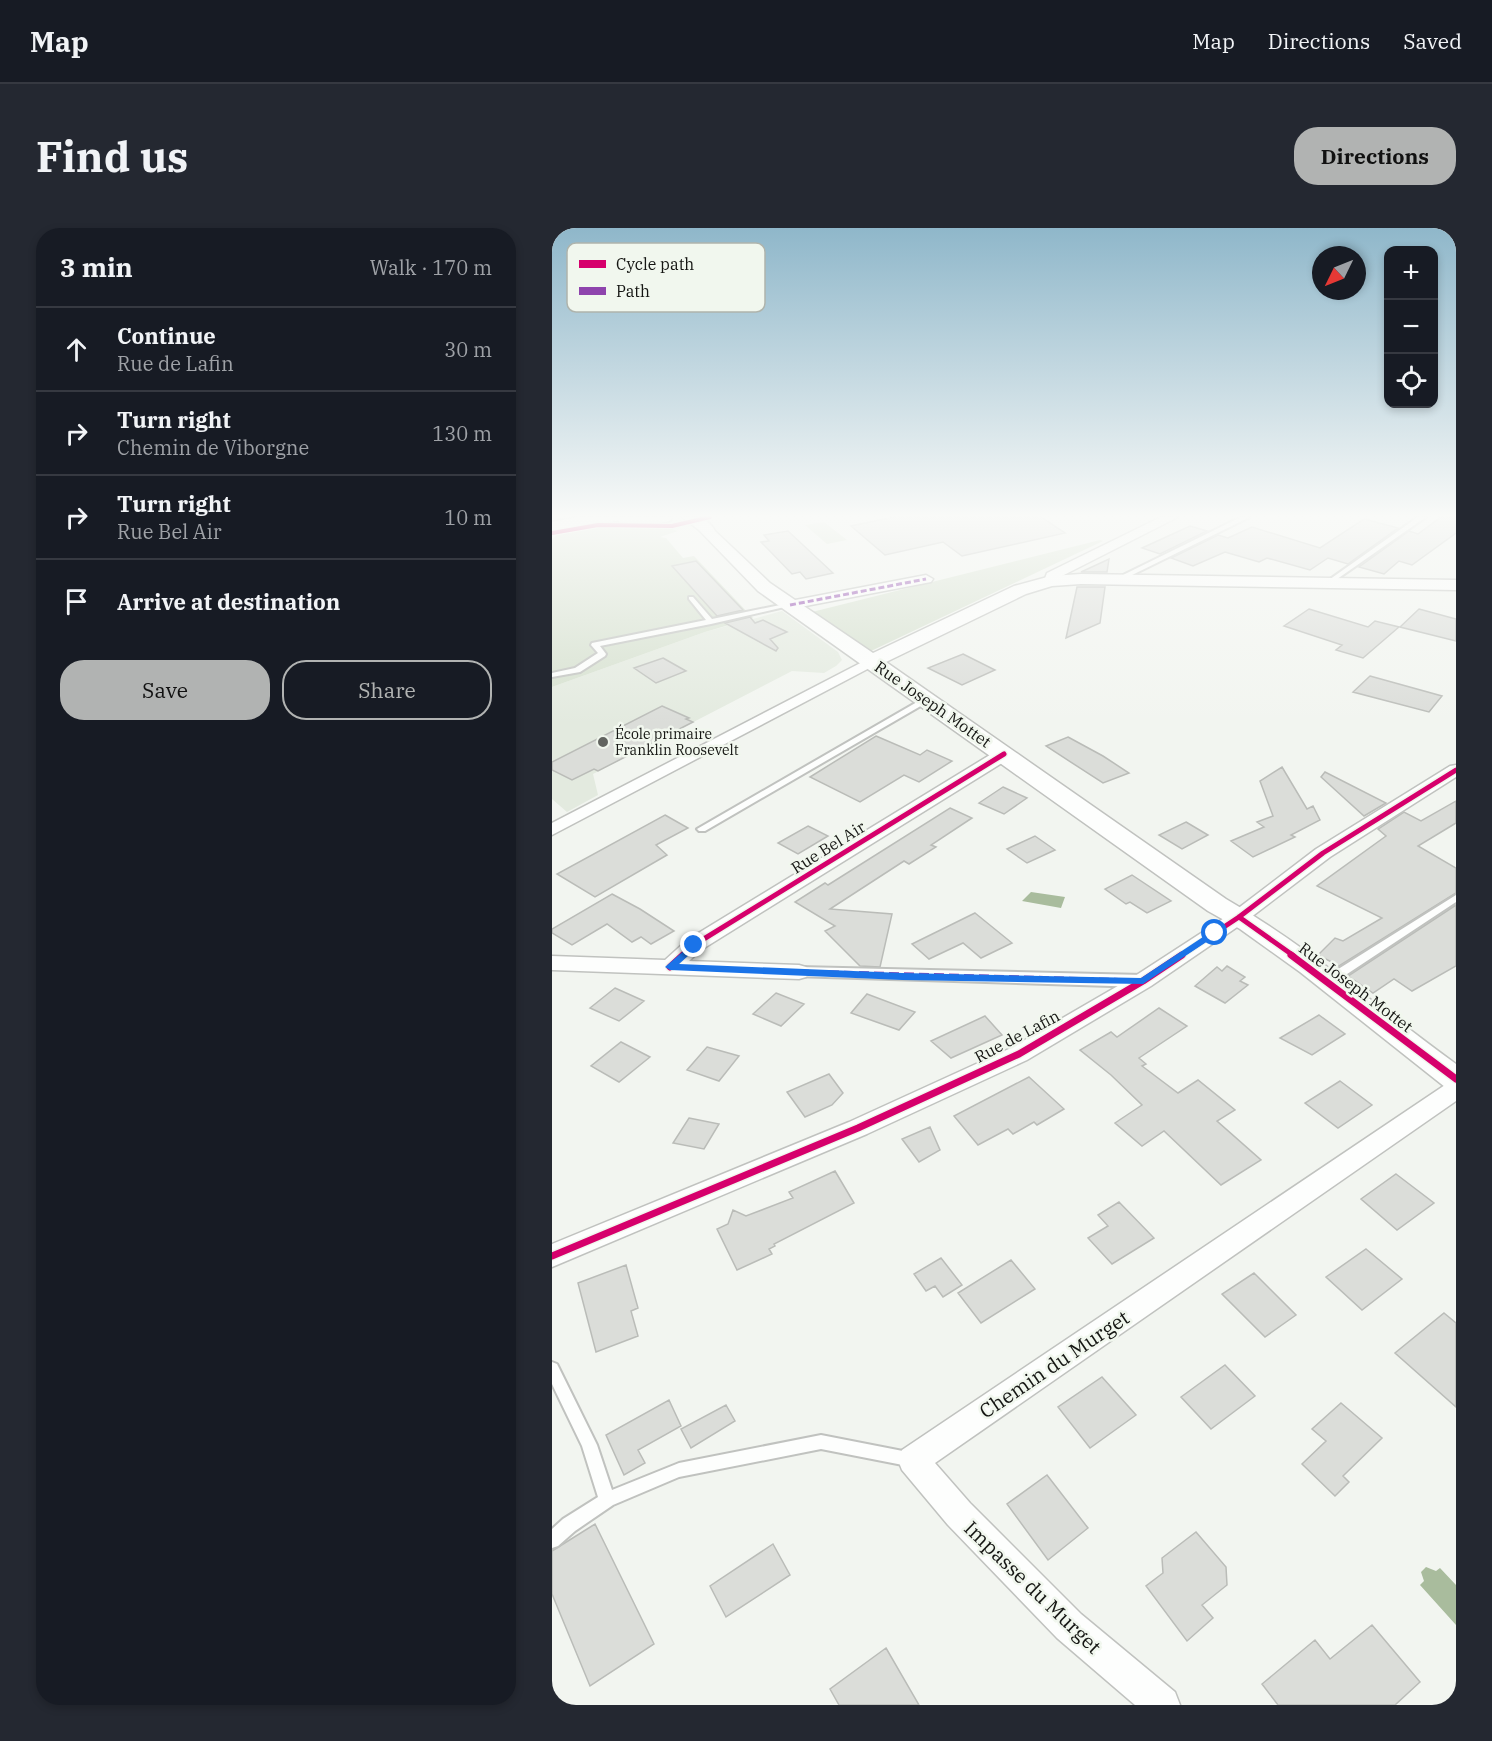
<!DOCTYPE html>
<html lang="en">
<head>
<meta charset="utf-8">
<style>
  :root { --surface:#171b24; --page:#242831; --text:#f1f3f6; --muted:#9ea1a6; --line:#363941; --accent:#b1b3b2 }
  body { margin:0; font-family:"IBM Plex Serif",serif; background:var(--page); color:var(--text) }
  .controls { position:absolute; right:18px; top:18px; display:grid; overflow:hidden; border-radius:12px; box-shadow:0 3px 9px #0003 }
  .controls button { width:54px; height:54px; display:grid; place-items:center; padding:0; border:0; border-bottom:2px solid var(--line); background:var(--surface); color:var(--text); font:30px sans-serif }
  .compass { position:absolute; left:760px; top:18px; width:54px; height:54px; border-radius:50%; background:var(--surface); box-shadow:0 3px 9px #0003; rotate:227deg }
  .stop { position:absolute; width:18px; height:18px; margin:-14px; border:4px solid #1a73e8; border-radius:50%; background:#fff }
  .stop.end { background:#1a73e8; border-color:#fff; box-shadow:0 2px 6px #0008 }
  .list { margin:0; padding:0; list-style:none }
  h2 { display:flex; justify-content:space-between; align-items:center; height:78px; margin:0; padding:0 24px; font-size:26px }
  h2 small { font-size:20px; font-weight:400; color:var(--muted) }
  .list li { display:grid; grid-template-columns:39px 1fr auto; gap:18px; align-items:center; box-sizing:border-box; height:84px; padding:0 24px; border-top:2px solid var(--line) }
  .list b { display:block; font-size:22px; white-space:nowrap }
  .list p { margin:0; font-size:20px; white-space:nowrap; color:var(--muted) }
  .list em { font-size:20px; font-style:normal; color:var(--muted) }
  .actions { display:flex; gap:12px; padding:18px 24px }
  .actions a { flex:1; padding:14px 0; border:2px solid var(--accent); border-radius:24px; text-align:center; font-size:21px; color:var(--accent) }
  .actions .main { background:var(--accent); color:#111 }
  .icon { flex:none; width:33px; height:33px; fill:none; stroke:currentColor; stroke-width:2; stroke-linecap:round; stroke-linejoin:round }
  .map { position:relative; flex:none; width:904px; height:1477px; overflow:hidden; border-radius:24px }
  header { display:flex; align-items:center; gap:36px; box-sizing:border-box; height:84px; padding:0 30px; background:var(--surface); border-bottom:2px solid var(--line) }
  header strong { font-size:28px }
  nav { display:flex; gap:33px; margin-inline-start:auto; font-size:21px }
  .intro { display:flex; align-items:center; justify-content:space-between; box-sizing:border-box; height:144px; padding:0 36px }
  h1 { margin:0; font-size:42px }
  .button { padding:15px 27px; border-radius:24px; background:var(--accent); color:#111; font-size:21px; font-weight:700 }
  main { display:flex; gap:36px; padding:0 36px }
  aside { flex:1; background:var(--surface); border-radius:24px; box-shadow:0 3px 9px #0003 }
  .map>svg:first-child { display:block }
  .built { fill:#e3eadf }
  .green { fill:#d5e0ce }
  .water { fill:#a9bc9d }
  .building { fill:#dbddd9; stroke:#babcb8; stroke-width:1.5 }
  .lines { fill:none; stroke-linecap:round; stroke-linejoin:round }
  .service-casing { stroke:#c0c2bf; stroke-width:4 }
  .pedestrian-casing { stroke:#c0c2bf; stroke-width:4 }
  .minor-casing { stroke:#c0c2bf; stroke-width:3 }
  .tertiary-casing { stroke:#c0c2bf; stroke-width:3 }
  .primary-casing { stroke:#c0c2bf; stroke-width:3 }
  .service { fill:#fdfefd; fill-rule:evenodd }
  .pedestrian { fill:#fdfefd; fill-rule:evenodd }
  .minor { fill:#fdfefd; fill-rule:evenodd }
  .tertiary { fill:#fdfefd; fill-rule:evenodd }
  .primary { fill:#fdfefd; fill-rule:evenodd }
  .quiet-far1 { stroke:#8e44ad; stroke-width:3; stroke-dasharray:6 3; stroke-linecap:butt }
  .quiet { stroke:#8e44ad; stroke-width:5; stroke-dasharray:10 5; stroke-linecap:butt }
  .cycleway-far2-casing { stroke:#f1f7ee; stroke-width:6 }
  .cycleway-far1-casing { stroke:#f1f7ee; stroke-width:8 }
  .cycleway-casing { stroke:#f1f7ee; stroke-width:10 }
  .cycleway-far2 { stroke:#d6006c; stroke-width:4 }
  .cycleway-far1 { stroke:#d6006c; stroke-width:5 }
  .cycleway { stroke:#d6006c; stroke-width:7 }
  .route { fill:#1a73e8 }
  .poi-dot { fill:#626460; stroke:#f1f7ee; stroke-width:2 }
  .labels { text-anchor:middle; dominant-baseline:central; stroke-width:5; stroke-linejoin:round; paint-order:stroke }
  .far-poi-label { font-size:14px; fill:#151613; stroke:#f1f7ee; text-anchor:start }
  .street-label { font-size:16px; fill:#151613; stroke:#f1f7ee }
  .near-street-label { font-size:20px; fill:#151613; stroke:#f1f7ee }
  .key { fill:#f1f7ee; stroke:#afb4ac; stroke-width:1.5 }
  .key-label { font-size:16px; fill:#151613 }
</style>
</head>
<body>
<header>
<strong>Map</strong>
<nav><a>Map</a><a>Directions</a><a>Saved</a></nav>
</header>
<div class="intro"><h1>Find us</h1><a class="button">Directions</a></div>
<main>
<aside>
<h2>3 min<small>Walk · 170 m</small></h2>
<ul class="list">
<li><svg class="icon" aria-label="ahead" viewBox="0 0 24 24"><path d="M12 20V5M6 11l6-6 6 6"/></svg><div><b>Continue</b><p>Rue de Lafin</p></div><em>30 m</em></li>
<li><svg class="icon" aria-label="right" viewBox="0 0 24 24"><path d="M7 20v-9h11M14 6l5 5-5 5"/></svg><div><b>Turn right</b><p>Chemin de Viborgne</p></div><em>130 m</em></li>
<li><svg class="icon" aria-label="right" viewBox="0 0 24 24"><path d="M7 20v-9h11M14 6l5 5-5 5"/></svg><div><b>Turn right</b><p>Rue Bel Air</p></div><em>10 m</em></li>
<li><svg class="icon" aria-label="arrive" viewBox="0 0 24 24"><path d="M6 21V4h12l-3 4 3 4H6"/></svg><div><b>Arrive at destination</b></div></li>
</ul>
<div class="actions"><a class="main">Save</a><a>Share</a></div>
</aside>
<div class="map">
<svg width="904" height="1477" viewBox="0 0 904 1477">
  <rect width="100%" height="100%" fill="#f2f5f0"/>
  <path class="built" d="M230 383 286 424 290 432 284 438 272 445 240 443 41 546 46 567 15 584 0 571V459L153 404Z"/>
  <path class="green" d="M272 294 295 312 275 316 253 297Z
    M53 297 114 299 126 303 108 309 114 310 131 330 142 328 201 390 153 404 0 459V311L5 307Z
    M548 312 551 313 319 423 260 384Z"/>
  <path class="water" d="M479 664 513 669 509 680 470 673Z
    M874 1339 884 1343 888 1340 904 1357V1397L868 1357 872 1353 869 1344Z"/>
  <path class="building" d="M342 289H489L513 305 410 328 391 314 333 327 299 298Z
    M889 289H904V305L860 337 847 333 832 346 807 339 857 303 866 306Z
    M812 291 846 300 796 336 776 330 758 342 715 330 707 334 673 324 641 338 619 330 666 307 676 310 700 299 768 320Z
    M638 298 655 303 608 326 590 320Z
    M236 303 281 345 254 351 248 344 240 346 209 314 217 313 212 307Z
    M557 331 555 344H529Z
    M144 333 191 382 165 388 120 338Z
    M525 359H553L548 395 514 410Z
    M757 381 816 399 823 393 847 399 811 430 784 422 790 417 732 398Z
    M867 381 904 391V413L848 399Z
    M198 389 203 395 211 392 235 404 218 411 226 420 224 423 173 395Z
    M411 426 443 442 410 457 376 440Z
    M111 430 134 443 104 455 82 440Z
    M818 448 890 468 877 484 801 464Z
    M110 478 137 490 134 491 141 494 46 543 42 541 20 552 0 542V534Z
    M324 508 368 527 375 522 400 533 367 554 352 547 308 574 258 549Z
    M516 509 551 528 577 545 551 555 494 518Z
    M730 539 755 581 761 578 768 592 739 607 743 609 701 629 679 613 712 599 705 594 721 588 708 553Z
    M773 544 834 575 812 588 769 549Z
    M451 559 475 570 452 586 427 575Z
    M904 573V595L866 618 904 640V665L787 738 766 727 783 710 791 713 830 690 765 658 834 608 826 601 852 584 869 593Z
    M398 580 420 590 379 617 384 619 357 636 352 633 278 681 340 686 328 739 308 738 273 703 283 698 243 674 273 655 276 657Z
    M113 587 136 600 104 617 115 627 43 669 5 646Z
    M634 594 656 607 630 621 607 607Z
    M256 598 276 608 246 626 226 615Z
    M483 608 503 622 475 635 455 621Z
    M580 647 619 673 595 685 578 674 574 676 553 661Z
    M60 666 88 681 122 703 99 716 89 709 80 714 55 696 20 717 0 705V701Z
    M904 677V738L860 763 842 751 821 765 796 748Z
    M423 685 460 715 429 730 411 715 377 731 360 716Z
    M675 738 693 749 688 753 696 757 673 775 643 758 665 739 670 743Z
    M63 760 92 773 67 793 38 780Z
    M224 765 252 776 229 798 201 786Z
    M315 766 363 784 347 802 299 785Z
    M607 780 635 798 587 830 594 836 590 838 626 865 646 852 683 882 665 893 709 932 669 957 612 903 590 918 563 895 590 877 559 847 528 822 559 804 565 809Z
    M767 787 793 806 760 827 728 810Z
    M433 788 450 807 399 830 379 813Z
    M69 814 98 829 67 854 39 838Z
    M155 819 187 828 167 853 135 842Z
    M277 846 291 865 280 877 253 889 235 864Z
    M477 849 512 881 485 897 482 894 461 906 456 901 426 917 402 888Z
    M788 853 820 877 786 900 753 875Z
    M137 890 167 896 152 921 121 915Z
    M378 899 388 922 367 934 350 911Z
    M283 943 302 975 222 1016 223 1018 217 1021 220 1026 185 1042 165 1001 176 996 181 982 194 988 241 970 237 964Z
    M844 946 882 975 845 1002 809 971Z
    M567 974 602 1010 560 1036 536 1010 556 998 546 987Z
    M814 1021 850 1051 810 1082 774 1049Z
    M389 1030 410 1057 391 1069 383 1058 374 1063 362 1046Z
    M459 1032 483 1061 429 1095 406 1065Z
    M74 1037 86 1080 79 1083 86 1108 44 1124 26 1055Z
    M702 1045 744 1087 713 1109 670 1066Z
    M892 1085 904 1095V1179L843 1125Z
    M673 1137 703 1168 659 1201 629 1169Z
    M550 1149 584 1187 538 1220 506 1179Z
    M117 1172 129 1198 86 1222 93 1235 72 1247 54 1207Z
    M789 1175 830 1210 791 1248 797 1254 783 1268 750 1236 774 1213 760 1201Z
    M174 1177 183 1193 139 1220 129 1201Z
    M495 1247 536 1300 496 1332 455 1276Z
    M43 1296 102 1416 38 1458 0 1366V1323Z
    M644 1304 674 1339 675 1357 650 1377 661 1390 635 1413 594 1358 611 1345 610 1330Z
    M221 1316 238 1347 174 1389 158 1358Z
    M820 1397 868 1454 843 1477H726L710 1456 763 1412 778 1431Z
    M334 1420 367 1477H287L278 1461Z"/>
  <g class="lines">
    <defs>
      <path id="service" d="M689 289H698L576 349 574 354 569 353 571 347Z
        M866 289H874L778 356H774V354Z
        M137 369H141L160 391 238 375 241 377 159 396 48 418 54 426 53 428 28 444 0 449V445L23 440 46 425 39 417 40 415 154 392 137 371Z
        M372 470H378L379 472 153 603H147L145 601Z
        M904 667V674L780 756H772L771 753 772 750Z
        M0 1134 5 1136 45 1217 60 1262 127 1235 269 1207 361 1225 366 1227 369 1232 366 1237 361 1239 269 1221 127 1249 61 1277 23 1303 6 1318 0 1320V1301L11 1291 46 1269 30 1218 0 1156Z"/>
      <path id="pedestrian" d="M247 739 591 747 597 749 599 753 597 757 591 759 241 748 239 744 241 740Z"/>
      <path id="minor" d="M609 289H626L506 350 504 356H494L492 353 495 345Z
        M374 347 381 351 379 354 238 381 231 377 238 373Z
        M320 429 327 433 325 436 0 607V595Z
        M452 521 460 526 458 530 149 722 137 733 247 737 254 739 258 744 254 749 247 751 0 742V728L113 732 135 712 446 522Z
        M904 537V549L778 629 694 693 599 758 475 832 315 906 0 1039V1016L297 894 459 820 583 748 680 685 764 621 898 538Z
        M904 852V873L383 1235 418 1275 529 1386 623 1464 628 1477H583L505 1410 396 1297 350 1242 346 1232 350 1222 896 855Z"/>
      <path id="tertiary" d="M130 289C144 289 156 289 163 303L218 355 321 425 462 358 499 348 529 346 904 352V362L529 356 500 358 474 366 334 434 674 671C756 719 827 780 904 836V862L893 859 748 744 688 701 656 683 206 363 147 302Z"/>
      <path id="primary" d="M25 289H120L118 293 90 298 64 293 0 306V294Z"/>
    </defs>
    <use href="#service" class="service-casing"/>
    <use href="#pedestrian" class="pedestrian-casing"/>
    <use href="#minor" class="minor-casing"/>
    <use href="#tertiary" class="tertiary-casing"/>
    <use href="#primary" class="primary-casing"/>
    <use href="#service" class="service"/>
    <use href="#pedestrian" class="pedestrian"/>
    <use href="#minor" class="minor"/>
    <use href="#tertiary" class="tertiary"/>
    <use href="#primary" class="primary"/>
    <path class="quiet-far1" d="M238 377 374 351"/>
    <path class="quiet" d="M247 744 586 753"/>
    <defs>
      <path id="cycleway-far2" d="M0 305 46 297 120 298 158 289"/>
      <path id="cycleway-far1" d="M687 689 742 728
        M130 728 142 717 452 526
        M628 728 687 689 771 625 904 542"/>
      <path id="cycleway" d="M739 727 904 851
        M118 739 131 727
        M0 1028 306 900 467 826 591 753 630 727"/>
    </defs>
    <use href="#cycleway-far2" class="cycleway-far2-casing"/>
    <use href="#cycleway-far1" class="cycleway-far1-casing"/>
    <use href="#cycleway" class="cycleway-casing"/>
    <use href="#cycleway-far2" class="cycleway-far2"/>
    <use href="#cycleway-far1" class="cycleway-far1"/>
    <use href="#cycleway" class="cycleway"/>
  </g>
  <linearGradient id="sky" x2="0" y2="1"><stop stop-color="#8fb7ca"/><stop offset="0.58" stop-color="#f9faf8"/><stop offset="1" stop-color="#f9faf8" stop-opacity="0"/></linearGradient>
  <rect width="904" height="496" fill="url(#sky)"/>
  <path class="route" d="M660 703 668 705 591 756 350 752 118 742 113 739 142 714 147 717 146 719 127 736 350 745 589 750Z"/>
  <circle class="poi-dot" cx="51" cy="514" r="6"/>
  <g class="labels">
    <g class="far-poi-label">
      <text x="63" y="506">École primaire<tspan x="63" dy="16">Franklin Roosevelt</tspan></text>
    </g>
    <g class="street-label">
      <text transform="translate(381 476) rotate(35)">Rue Joseph Mottet</text>
      <text transform="translate(276 619) rotate(-32)">Rue Bel Air</text>
      <text transform="translate(804 759) rotate(37)">Rue Joseph Mottet</text>
      <text transform="translate(465 808) rotate(-28)">Rue de Lafin</text>
    </g>
    <g class="near-street-label">
      <text transform="translate(502 1136) rotate(-34)">Chemin du Murget</text>
      <text transform="translate(481 1359) rotate(44)">Impasse du Murget</text>
    </g>
  </g>
  <rect x="15" y="15" width="198" height="69" rx="9" class="key"/>
  <rect x="27" y="32" width="27" height="8" fill="#d6006c"/>
  <rect x="27" y="59" width="27" height="8" fill="#8e44ad"/>
  <g class="key-label">
    <text x="64" y="42">Cycle path</text>
    <text x="64" y="69">Path</text>
  </g>
</svg>
<div class="controls">
<button>+</button>
<button>−</button>
<button><svg class="icon" aria-label="locate" viewBox="0 0 24 24"><circle cx="12" cy="12" r="6"/><path d="M12 2v4M12 18v4M2 12h4M18 12h4"/></svg></button>
</div>
<svg class="compass" viewBox="-18 -18 36 36"><path d="M0-13l5 13h-10z" fill="#e53935"/><path d="M0 13l5-13h-10z" fill="#9ea1a6"/></svg>
<div class="stop" style="left:663px;top:705px"></div>
<div class="stop end" style="left:142px;top:717px"></div>
</div>
</main>
</body>
</html>
